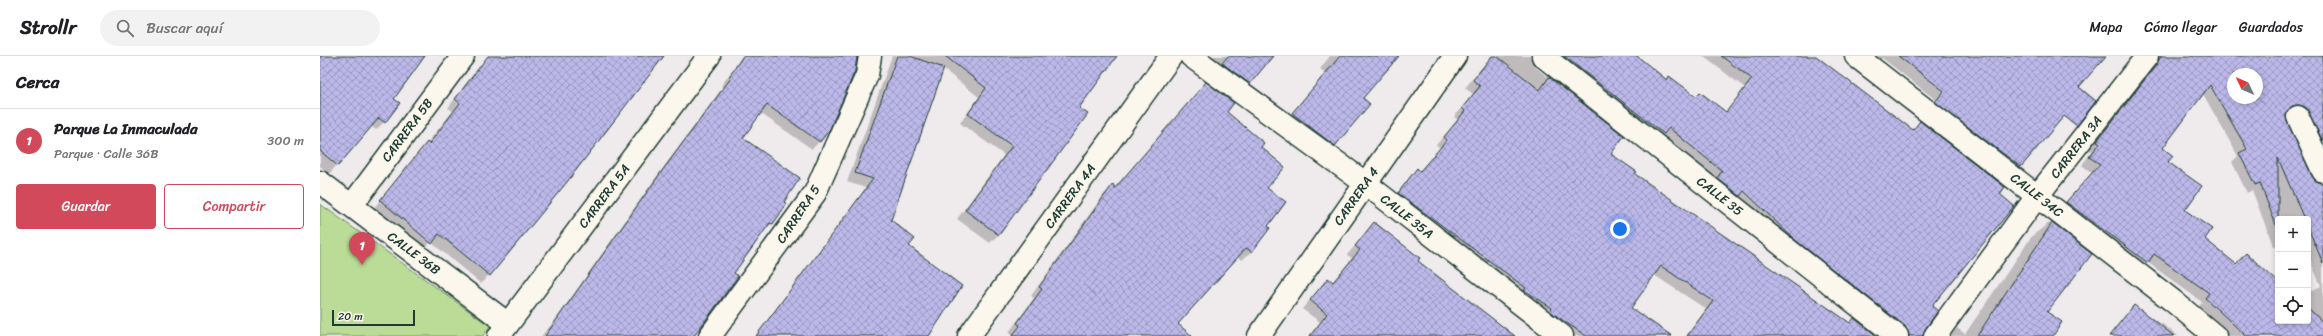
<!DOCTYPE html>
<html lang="es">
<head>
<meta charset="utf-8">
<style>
  :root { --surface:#fff; --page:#f2f2f2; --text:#202124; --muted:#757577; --line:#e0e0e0; --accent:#d1495b }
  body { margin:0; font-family:Sriracha,sans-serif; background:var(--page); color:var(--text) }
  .controls { position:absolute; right:12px; bottom:12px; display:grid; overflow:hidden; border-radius:4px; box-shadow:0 2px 6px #0003 }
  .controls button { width:36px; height:36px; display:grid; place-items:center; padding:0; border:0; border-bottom:1px solid var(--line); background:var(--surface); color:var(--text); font:20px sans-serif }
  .compass { position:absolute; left:1907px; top:12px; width:36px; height:36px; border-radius:50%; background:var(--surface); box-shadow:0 2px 6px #0003; rotate:314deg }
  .scale { position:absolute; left:12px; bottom:10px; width:83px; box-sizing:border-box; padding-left:4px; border:2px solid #1f3d34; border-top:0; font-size:11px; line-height:14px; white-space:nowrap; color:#1f3d34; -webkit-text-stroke:3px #fbf7ec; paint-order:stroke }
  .you { position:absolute; left:1300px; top:173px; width:14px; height:14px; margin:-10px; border:3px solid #fff; border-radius:50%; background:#1a73e8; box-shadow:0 0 0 6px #1a73e833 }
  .badge { display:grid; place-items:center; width:26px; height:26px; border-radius:50%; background:var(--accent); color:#fff; font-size:13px; font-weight:700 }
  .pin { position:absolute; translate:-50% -33px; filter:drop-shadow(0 1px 2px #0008) }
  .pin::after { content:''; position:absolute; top:21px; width:14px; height:12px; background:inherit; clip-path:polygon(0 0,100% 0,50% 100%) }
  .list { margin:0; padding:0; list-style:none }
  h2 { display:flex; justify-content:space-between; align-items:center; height:52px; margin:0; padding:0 16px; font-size:17px }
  h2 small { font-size:13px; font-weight:400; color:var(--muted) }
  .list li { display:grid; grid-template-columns:26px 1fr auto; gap:12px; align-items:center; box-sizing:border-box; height:64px; padding:0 16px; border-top:1px solid var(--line) }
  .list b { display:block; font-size:15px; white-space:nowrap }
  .list p { margin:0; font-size:13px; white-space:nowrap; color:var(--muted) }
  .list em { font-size:13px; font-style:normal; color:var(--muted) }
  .actions { display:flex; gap:8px; padding:12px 16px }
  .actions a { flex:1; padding:9px 0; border:1px solid var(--accent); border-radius:4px; text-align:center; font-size:14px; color:var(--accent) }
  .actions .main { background:var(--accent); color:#fff }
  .icon { flex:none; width:22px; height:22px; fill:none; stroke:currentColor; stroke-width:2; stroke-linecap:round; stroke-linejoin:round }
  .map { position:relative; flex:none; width:2003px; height:280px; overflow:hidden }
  header { display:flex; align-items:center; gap:24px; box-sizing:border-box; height:56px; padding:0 20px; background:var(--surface); border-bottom:1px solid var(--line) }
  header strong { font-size:19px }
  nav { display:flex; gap:22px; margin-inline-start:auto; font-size:14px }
  .search { width:280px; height:36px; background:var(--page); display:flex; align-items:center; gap:10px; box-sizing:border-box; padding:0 14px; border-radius:22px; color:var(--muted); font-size:15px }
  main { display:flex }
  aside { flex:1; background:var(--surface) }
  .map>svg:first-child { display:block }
  .green { fill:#badc96; stroke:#6c8c65 }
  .shadow { fill:#0003; fill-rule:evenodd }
  .building { fill:url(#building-cross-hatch); stroke:#1f3d34; fill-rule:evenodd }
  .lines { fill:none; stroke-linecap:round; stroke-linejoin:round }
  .minor-casing { stroke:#1f3d34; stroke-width:25 }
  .tertiary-casing { stroke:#1f3d34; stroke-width:25 }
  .minor { stroke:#fbf7ec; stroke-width:22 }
  .tertiary { stroke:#fbf7ec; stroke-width:22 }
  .labels { text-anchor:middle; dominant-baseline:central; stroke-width:3; stroke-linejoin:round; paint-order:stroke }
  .street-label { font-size:13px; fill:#1f3d34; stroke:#fbf7ec }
</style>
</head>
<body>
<header>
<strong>Strollr</strong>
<div class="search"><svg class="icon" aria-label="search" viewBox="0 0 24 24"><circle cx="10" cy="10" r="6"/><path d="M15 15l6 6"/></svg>Buscar aquí</div>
<nav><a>Mapa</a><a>Cómo llegar</a><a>Guardados</a></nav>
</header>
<main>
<aside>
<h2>Cerca<small></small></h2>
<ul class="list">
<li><span class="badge">1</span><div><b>Parque La Inmaculada</b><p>Parque · Calle 36B</p></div><em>300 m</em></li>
</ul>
<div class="actions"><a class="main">Guardar</a><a>Compartir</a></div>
</aside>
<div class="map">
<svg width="2003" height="280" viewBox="0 0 2003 280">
  <defs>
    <pattern id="building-cross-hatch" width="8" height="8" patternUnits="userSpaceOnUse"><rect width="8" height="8" fill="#bdb8ea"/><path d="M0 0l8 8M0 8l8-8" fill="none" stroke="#9997be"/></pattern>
  </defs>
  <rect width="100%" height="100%" fill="#efeaec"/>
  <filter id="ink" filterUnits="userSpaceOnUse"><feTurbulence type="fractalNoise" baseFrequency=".025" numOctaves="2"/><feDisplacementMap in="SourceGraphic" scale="8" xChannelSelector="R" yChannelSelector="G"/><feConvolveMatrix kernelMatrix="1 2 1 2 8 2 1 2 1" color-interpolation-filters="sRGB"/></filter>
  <g filter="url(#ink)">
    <path class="green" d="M0 148 170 270 163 280H0Z"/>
    <path class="shadow" d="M0 0H103L93 14 95 15 72 43 64 66 56 74 51 70 9 118 0 110Z
      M176 0H344L246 125 161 228 111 186 103 195 53 153 133 55 128 52 147 26Z
      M422 0H537L534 15 500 85 492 93 440 57 421 82 466 149 452 168 443 175 368 280H221L234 266 334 124 403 31 401 30Z
      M572 0H796L758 52 767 59 678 179 670 187 637 163 684 99 640 67 659 41 623 13 570 165 588 191 621 262 607 280H436L546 132 527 126Z
      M876 0H952L921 35Z
      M1010 0H1078L1042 42 1015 89 1007 97 965 66 1005 17 1000 13Z
      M1171 0H1210L1214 10 1302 80 1289 98 1314 119 1529 268 1557 280H1366L1386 253 1334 219 1310 252 1351 280H1246L1071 146 1089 122 1097 114 1100 116 1120 92 1116 89 1138 64 1134 61 1153 38 1145 32Z
      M1225 0H1315L1346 24 1349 21 1467 111 1482 92 1419 39 1425 32 1383 0H1494L1592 75 1600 67 1611 250 1603 280H1578Z
      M1551 0H1664L1714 92 1692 119 1608 54 1616 44 1562 2 1558 6Z
      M1839 0H2003V110L1971 56 1966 57V66L1991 121 1996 126 2003 127V280H1909L1878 251 1882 246 1827 206 1819 214 1739 155 1772 117 1762 109 1772 95 1769 93 1829 17 1831 9ZM1913 18H1937V42H1913ZM1883 38 1918 100 1912 106 1927 137 1932 134 1954 192 1958 190V163H1988V199L2001 230 1988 236V265H1958V227L1916 209 1883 184 1864 154 1841 92Z
      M906 56 940 91 946 132V170L949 172 931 196 922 204 917 201 856 269 859 280H691L692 279 689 276 714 242 711 240 784 138 793 130 795 133Z
      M1054 167 1096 205 1193 280H989L1000 266 982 253 1008 223 1012 227 1032 202 1027 199Z
      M1729 167 1770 198 1726 256 1732 280H1629L1637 272 1645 278 1712 180Z
      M1814 250 1839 269 1841 267 1858 280H1789Z"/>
    <path class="building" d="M0 0H105L74 43 80 47 65 67 59 62 18 110 0 95Z
      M168 0H344L247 126 170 220 119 178 112 188 60 144 107 86 109 88 140 47 135 43Z
      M423 0H537L535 15 510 73 500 86 447 49 423 82 480 122 464 146 467 148 453 168 450 167 414 217 418 220 374 280H225L342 115 411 22 409 21Z
      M577 0H590L624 12 571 164 595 183 589 190 642 230 609 280H436L553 123 535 117Z
      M625 0H797L759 52 768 58 679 179 645 154 692 90 648 58 666 32Z
      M908 0H953L930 28 902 7Z
      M1020 0H1079L1043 42 1050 48 1015 90 972 57Z
      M1172 0H1177L1220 34 1229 21 1304 80 1291 98 1317 116 1315 118 1530 267 1534 262 1557 280H1367L1393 245 1341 210 1311 252 1352 280H1266L1238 261 1230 255 1232 252 1204 234 1206 232 1078 137 1097 112 1100 115 1127 84 1124 81 1145 55 1142 52 1160 30 1153 24Z
      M1244 0H1317L1347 24 1349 20 1376 40 1380 36 1406 56 1432 23 1401 0H1496L1593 74 1600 65 1685 131 1680 138 1694 150 1612 250 1618 255 1605 273 1603 280H1589L1585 270 1474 183 1424 135 1420 140 1397 122 1402 115 1349 72 1344 78Z
      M1578 0H1786L1759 31 1776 45 1757 70 1744 60 1701 111 1615 46 1624 35Z
      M1841 0H2003V85L1985 51 1979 49 1972 50 1968 54 1966 60 1992 120 1996 125 2003 127V207L1988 172V163H1984L1958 102V169H1956L1940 127 1935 129 1919 97 1927 93 1890 29 1843 92 1853 100 1848 106 1882 130 1865 154 1892 173 1885 183 1916 208 1926 197 1958 226V265H1988V252L2003 266V280H1926L1885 242 1889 237 1834 198 1828 207 1746 146 1780 108 1769 101 1780 87 1777 85 1837 8ZM1913 18H1937V42H1913Z
      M886 26 914 47 907 56 944 87 941 91 965 111 947 132 966 146 948 170 950 172 932 196 926 192 858 268 872 280H692L700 270 697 267 722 233 719 231 793 128 795 132Z
      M1054 166 1100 202 1098 205 1195 280H990L1007 258 990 244 1008 222 1013 226 1040 194 1035 190Z
      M1732 167 1772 198 1727 256 1742 266 1733 280H1657Z
      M1814 249 1854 280H1789Z"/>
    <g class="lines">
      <defs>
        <path id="minor" d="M871 0 1045 127 1242 280
          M1223 0 1577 280
          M1536 0 1853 245 1895 280
          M1978 61 2003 115
          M0 126 188 268
          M32 149 143 0
          M179 280 389 0
          M390 280 495 137 547 19 550 0
          M649 280 851 0
          M1615 280 1718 139 1827 0"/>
        <path id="tertiary" d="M939 280 1135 0"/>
      </defs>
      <use href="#minor" class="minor-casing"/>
      <use href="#tertiary" class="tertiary-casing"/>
      <use href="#minor" class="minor"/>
      <use href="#tertiary" class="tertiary"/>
    </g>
  </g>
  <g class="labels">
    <g class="street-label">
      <text transform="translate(87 74) rotate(-53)">CARRERA 5B</text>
      <text transform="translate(1756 91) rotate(-52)">CARRERA 3A</text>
      <text transform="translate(1717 139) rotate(38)">CALLE 34C</text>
      <text transform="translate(284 140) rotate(-53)">CARRERA 5A</text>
      <text transform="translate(750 140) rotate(-54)">CARRERA 4A</text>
      <text transform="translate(1036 140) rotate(-55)">CARRERA 4</text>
      <text transform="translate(1400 140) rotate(38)">CALLE 35</text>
      <text transform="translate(478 158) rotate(-56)">CARRERA 5</text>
      <text transform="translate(1087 160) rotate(38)">CALLE 35A</text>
      <text transform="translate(94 197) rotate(37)">CALLE 36B</text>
    </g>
  </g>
</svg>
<div class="controls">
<button>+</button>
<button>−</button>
<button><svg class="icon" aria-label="locate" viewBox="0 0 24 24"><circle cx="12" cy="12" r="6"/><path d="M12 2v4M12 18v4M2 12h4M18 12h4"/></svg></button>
</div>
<svg class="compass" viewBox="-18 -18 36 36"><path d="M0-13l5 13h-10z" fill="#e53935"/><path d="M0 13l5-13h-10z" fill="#757577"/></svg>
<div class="scale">20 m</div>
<div class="you"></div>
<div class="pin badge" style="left:42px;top:209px">1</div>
</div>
</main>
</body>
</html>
